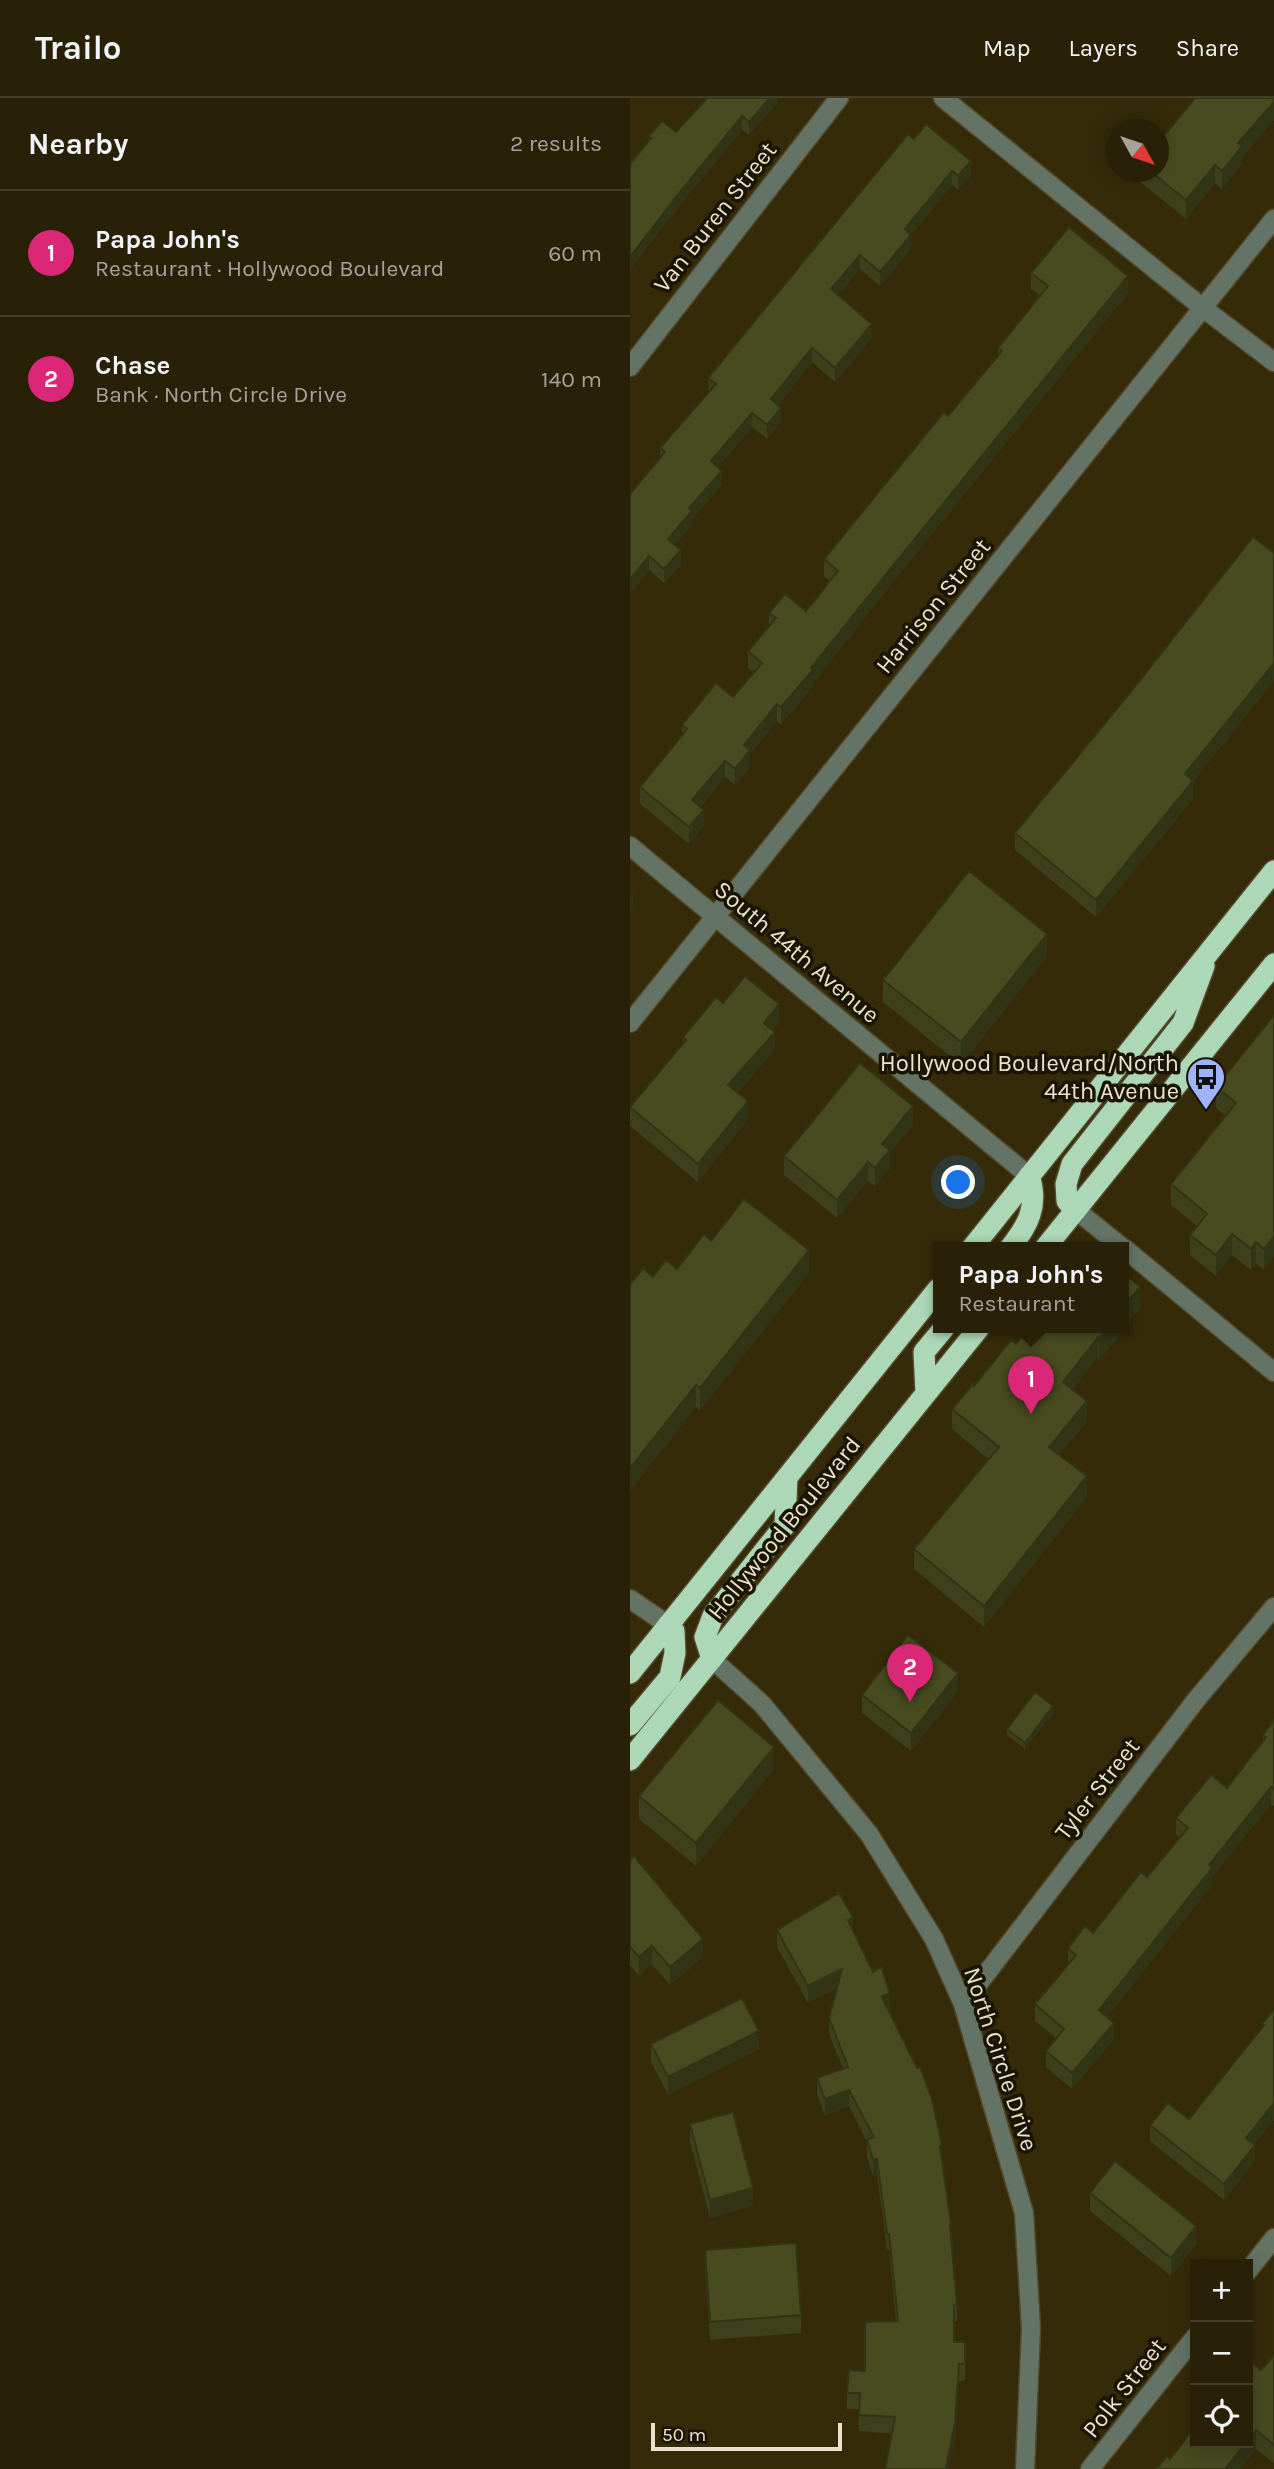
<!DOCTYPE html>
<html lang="en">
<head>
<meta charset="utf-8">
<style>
  :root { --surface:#282007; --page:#342d15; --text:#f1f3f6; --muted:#a5a39b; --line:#443e28; --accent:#db2777 }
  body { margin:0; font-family:Karla,sans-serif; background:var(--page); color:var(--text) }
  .controls { position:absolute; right:21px; bottom:21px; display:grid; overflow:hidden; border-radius:0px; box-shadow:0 4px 18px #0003 }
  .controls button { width:63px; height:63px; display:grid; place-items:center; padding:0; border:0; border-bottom:2px solid var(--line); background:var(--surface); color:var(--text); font:35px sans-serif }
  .compass { position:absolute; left:476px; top:21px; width:63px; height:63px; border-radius:50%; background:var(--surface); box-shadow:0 4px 18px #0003; rotate:130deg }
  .scale { position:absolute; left:21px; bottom:18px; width:191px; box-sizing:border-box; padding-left:7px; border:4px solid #eae2cb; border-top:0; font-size:19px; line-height:24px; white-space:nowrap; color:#eae2cb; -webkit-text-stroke:5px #1a1403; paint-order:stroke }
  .you { position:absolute; left:329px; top:1085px; width:24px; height:24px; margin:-18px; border:5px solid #fff; border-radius:50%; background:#1a73e8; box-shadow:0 0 0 10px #1a73e833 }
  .badge { display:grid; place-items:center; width:46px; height:46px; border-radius:50%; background:var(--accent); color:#fff; font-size:23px; font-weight:700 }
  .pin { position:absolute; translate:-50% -58px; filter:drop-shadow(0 2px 4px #0008) }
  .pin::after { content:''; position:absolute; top:37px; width:24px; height:21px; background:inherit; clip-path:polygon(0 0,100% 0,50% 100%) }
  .popup { position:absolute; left:303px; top:1144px; width:196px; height:91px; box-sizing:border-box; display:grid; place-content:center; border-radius:0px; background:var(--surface); filter:drop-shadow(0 2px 5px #0005); font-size:23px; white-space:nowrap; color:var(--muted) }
  .popup b { font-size:26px; color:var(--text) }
  .popup::after { content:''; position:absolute; left:50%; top:100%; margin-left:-14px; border:14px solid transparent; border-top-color:var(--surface) }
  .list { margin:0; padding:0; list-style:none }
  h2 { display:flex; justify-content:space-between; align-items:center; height:91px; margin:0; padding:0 28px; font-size:30px }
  h2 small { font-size:23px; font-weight:400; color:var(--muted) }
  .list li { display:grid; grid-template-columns:46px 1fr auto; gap:21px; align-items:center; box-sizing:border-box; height:126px; padding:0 28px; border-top:2px solid var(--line) }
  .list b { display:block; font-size:26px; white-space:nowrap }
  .list p { margin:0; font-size:23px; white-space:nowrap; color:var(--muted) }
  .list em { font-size:23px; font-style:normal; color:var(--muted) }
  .icon { flex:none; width:38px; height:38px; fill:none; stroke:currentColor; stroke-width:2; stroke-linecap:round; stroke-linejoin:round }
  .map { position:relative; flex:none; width:644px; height:2371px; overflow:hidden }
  header { display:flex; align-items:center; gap:42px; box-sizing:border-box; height:98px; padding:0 35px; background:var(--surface); border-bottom:2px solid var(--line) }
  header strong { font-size:33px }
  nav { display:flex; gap:38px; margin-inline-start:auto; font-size:24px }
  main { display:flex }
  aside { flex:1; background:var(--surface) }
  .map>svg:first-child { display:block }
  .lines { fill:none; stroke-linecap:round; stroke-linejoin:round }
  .minor-casing { stroke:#524828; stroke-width:21 }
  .highway-casing { stroke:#524828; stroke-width:24 }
  .minor { stroke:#637467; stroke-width:18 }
  .highway { stroke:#acd8b7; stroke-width:21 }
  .wall { fill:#3d401b }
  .shaded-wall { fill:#323416 }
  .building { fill:#474b1f; stroke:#323416; stroke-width:2 }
  .labels { text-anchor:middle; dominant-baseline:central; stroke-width:7; stroke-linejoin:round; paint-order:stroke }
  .street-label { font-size:24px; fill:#eae2cb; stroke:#1a1403 }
  .poi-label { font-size:24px; fill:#eae2cb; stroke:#1a1403; text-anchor:end }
</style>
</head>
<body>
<header>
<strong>Trailo</strong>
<nav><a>Map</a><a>Layers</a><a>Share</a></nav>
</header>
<main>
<aside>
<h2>Nearby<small>2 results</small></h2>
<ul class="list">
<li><span class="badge">1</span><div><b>Papa John's</b><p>Restaurant · Hollywood Boulevard</p></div><em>60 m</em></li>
<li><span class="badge">2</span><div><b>Chase</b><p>Bank · North Circle Drive</p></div><em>140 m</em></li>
</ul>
</aside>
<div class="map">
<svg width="644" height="2371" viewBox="0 0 644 2371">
  <rect width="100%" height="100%" fill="#352b09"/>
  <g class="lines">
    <defs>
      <path id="minor" d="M313 0 573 210 644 264
        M0 269 209 0
        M0 748 399 1078
        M0 925 644 121
        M446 1112 493 1150
        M494 1150 644 1274
        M0 1501 38 1527
        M82 1561 132 1606 239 1736 304 1841 333 1906 394 2115 401 2230 395 2371
        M333 1906 566 1602 644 1509
        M618 2173 644 2140
        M460 2371 565 2239"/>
      <path id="highway" d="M446 1112 437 1103 436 1086 442 1066 553 925 574 868
        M342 1150 644 773
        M380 1150C398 1128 409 1107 399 1078
        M415 1150 644 866
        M296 1295 294 1254 314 1230
        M82 1561 75 1539 83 1518 155 1427 157 1379
        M0 1575 308 1191
        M0 1627 40 1579 45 1555 44 1533 38 1527
        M0 1662 349 1230"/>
    </defs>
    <use href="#minor" class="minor-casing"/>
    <use href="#highway" class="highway-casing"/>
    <use href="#minor" class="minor"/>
    <use href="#highway" class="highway"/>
  </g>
  <path class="wall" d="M148 0V4L119 37 112 32 49 108 1 170V175L0 176V66L19 42V38L46 34Z
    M644 0V22L612 59V66L592 91 585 85 556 121 503 78V74H528Z
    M284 41 341 77 328 92 322 87 281 137V151L250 188 230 171 208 197 242 240 205 284 182 264 148 307 151 324 137 341 122 329 88 369 92 387 62 421V427L45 447 51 466 34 485 19 472 0 495 30 360V350L79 294 78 280Z
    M401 175 498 195 270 475 183 585V588L151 626 147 623 120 656V669L105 687 95 679 71 709 74 728 59 746 10 706V689L52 638V627L103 599 123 574 118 570V553L139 528V515L176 513 200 483 194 478V461L318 318 368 257V250L410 198 401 191Z
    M644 455V583L563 683V701L466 819 385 752V735Z
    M417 858 331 967 253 904V882Z
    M93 905 149 924 143 932 145 952 107 995 118 1021 68 1084 0 1028V1009L53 946V939Z
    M644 917 634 1172 626 1165 621 1172 602 1157 586 1178 560 1157V1137L567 1128 541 1107V1086L596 1018 586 1010V989Z
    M283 1026 260 1055V1070L245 1088 238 1083 207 1120 154 1077V1058Z
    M81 1143 179 1175 70 1312 66 1309 23 1179 47 1171Z
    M510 1209 501 1220V1224L469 1262 468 1259 443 1291 457 1323 429 1357 457 1399 354 1529 284 1471V1451L358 1361 322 1331V1311L386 1246Z
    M328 1593 281 1653 232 1615V1597Z
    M423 1615 395 1651 377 1637V1631Z
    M644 1622V1708L641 1706 582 1779V1787L477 1919 484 1941 442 1991 416 1969V1953L426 1940 405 1923V1906L438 1866V1850L463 1835 517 1779 550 1739 546 1737V1720L597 1690 633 1644V1637Z
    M144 1671 66 1768 9 1721V1698Z
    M0 1762 73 1859 40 1887 22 1866 9 1878 0 1867Z
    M147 1832 223 1833 260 1911 259 1912 312 2064 321 2126V2143L327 2207V2223L324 2224V2244H335V2283H329L325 2341 229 2333V2311H217V2295L235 2273 266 2223 259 2152H257L247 2077 243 2078 237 2059V2044L219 2008 195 2018 187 1996V1980L213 1971 199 1936V1920L207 1890 178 1905 147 1849Z
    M644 1911V2022L624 2046 625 2063 594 2102 520 2043V2027L559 2021 632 1929V1926Z
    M21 1946 129 1951 38 1997 21 1964Z
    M60 2026 123 2108 80 2120 60 2044Z
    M460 2095 566 2146 541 2178 460 2113Z
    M75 2152 171 2217V2235L80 2242 75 2170Z
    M644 2257V2365L626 2351 610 2371H526L540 2361 618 2345 631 2272Z"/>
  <path class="shaded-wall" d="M140 0H148V4L119 37V24Z
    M644 4V22L612 59V66L592 91V73L608 45Z
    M112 18V32L49 108 1 170V175L0 176V159L49 95Z
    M341 63V77L328 92V78Z
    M585 67V85L556 121V102Z
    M322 73V87L279 140 281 137V151L250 188V174L275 131Z
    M230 157V171L201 205V191Z
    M498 178V195L270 475 183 585V588L151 626V609L270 459Z
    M242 226V240L205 284V270Z
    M182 250V264L141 315V301Z
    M151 310V324L137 341V327Z
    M122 315V329L81 377V363Z
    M92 373V387L62 421V427L38 455V441L59 410Z
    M51 452V466L34 485V471Z
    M19 458V472L0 495V481Z
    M644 565V583L563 683V701L466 819V802L555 676Z
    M147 606V623L120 656V669L105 687V671L114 647Z
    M95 663V679L62 719V702Z
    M74 712V728L59 746V729Z
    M3 795V811L0 815V798Z
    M417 836V858L331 967V944Z
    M149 906V924L134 943V925Z
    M145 934V952L98 1005V987Z
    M118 1003V1021L68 1084V1066Z
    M283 1008V1026L260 1055V1070L245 1088V1070L252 1046Z
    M238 1064V1083L207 1120V1102Z
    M602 1136V1157L586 1178V1157Z
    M644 1138V1159L634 1172V1151Z
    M626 1144V1165L621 1172V1151Z
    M179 1152V1175L70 1312V1290Z
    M510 1189V1209L501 1220V1224L469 1262V1241L478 1230H494V1212L500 1201Z
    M468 1239V1259L433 1304V1284Z
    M66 1287V1309L0 1393V1370Z
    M457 1303V1323L419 1370V1349Z
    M457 1378V1399L354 1529V1508Z
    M328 1575V1593L281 1653V1635Z
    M423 1608V1615L395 1651V1645Z
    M144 1649V1671L66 1768V1745Z
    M641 1689V1706L582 1779V1787L469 1929V1912L579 1767Z
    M223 1819V1836L218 1822Z
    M73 1841V1859L40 1887V1869Z
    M22 1848V1866L9 1878V1859Z
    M212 1871V1887L178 1905V1888Z
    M260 1895V1911L252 1915V1899Z
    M484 1925V1941L442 1991V1975Z
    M129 1933V1951L38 1997V1979Z
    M219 1992V2008L195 2018V2001Z
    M644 2005V2022L616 2056V2040Z
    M625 2047V2063L594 2102V2086Z
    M247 2061V2077L243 2078V2062Z
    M123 2090V2108L80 2120V2102Z
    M566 2128V2146L541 2178V2160Z
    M329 2266V2283L325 2341 319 2371H316Z
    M626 2332V2351L610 2371H595L616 2345H618V2343Z"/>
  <path class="building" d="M77 0H140L119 24 112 18 49 95 0 159V66L21 40 19 38 32 23 46 34Z
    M565 0H644V4L608 45 612 48 592 73 585 67 556 102 521 74H528V45Z
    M296 26 341 63 328 78 322 73 275 131 281 137 250 174 230 157 201 191 242 226 205 270 182 250 141 301 151 310 137 327 122 315 81 363 92 373 59 410 62 413 38 441 51 452 34 471 19 458 0 481V396L35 354 30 350 86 286 78 280 278 36 284 41Z
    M439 129 498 178 270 459 181 570 183 572 151 609 147 606 114 647 120 652 105 671 95 663 62 702 74 712 59 729 10 689 57 631 52 627 86 585 103 599 132 565 118 553 146 520 139 515 155 496 176 513 208 473 194 461 314 314 318 318 372 253 368 250 418 188 401 175Z
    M623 439 644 455V565L555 676 563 683 466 802 385 735 499 596Z
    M339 773 417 836 331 944 253 882Z
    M115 878 149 906 134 925 145 934 98 987 118 1003 68 1066 0 1009 56 942 53 939 86 899 93 905Z
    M644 917V1138L634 1151 626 1144 621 1151 602 1136 586 1157 560 1137 577 1116 541 1086 606 1005 586 989Z
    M230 965 283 1008 252 1046 260 1052 245 1070 238 1064 207 1102 154 1058Z
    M114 1101 179 1152 70 1290 66 1287 0 1370V1187L13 1170 23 1179 36 1162 47 1171 74 1136 81 1143Z
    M494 1175 510 1189 500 1201 501 1203 494 1212Z
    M398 1230H478L469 1241 468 1239 433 1284 457 1303 419 1349 457 1378 354 1508 284 1451 369 1349 322 1311 343 1286 344 1288 381 1242 386 1246Z
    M278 1537 328 1575 281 1635 232 1597Z
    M405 1594 423 1608 395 1645 377 1631Z
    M88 1602 144 1649 66 1745 9 1698Z
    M644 1622V1691L641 1689 579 1767 582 1770 469 1912 484 1925 442 1975 416 1953 434 1931 405 1906 446 1857 438 1850 455 1828 463 1835 511 1774 517 1779 558 1730 546 1720 581 1677 597 1690 636 1639 633 1637Z
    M4 1758 73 1841 40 1869 22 1848 9 1859 0 1849V1762Z
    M209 1795 223 1819 218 1822 243 1874 251 1869 260 1895 252 1899 287 1970 290 1969 302 2001 312 2047 310 2048 321 2126 320 2127 327 2207H324V2244H335V2266H329L325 2325 316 2371H255L265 2319 229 2317 230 2295H217L219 2272 235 2273V2224L268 2223 259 2136H257L247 2061 243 2062 237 2042 244 2039 219 1992 195 2001 187 1980 218 1969 199 1920 212 1871 178 1888 147 1832Z
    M112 1900 129 1933 38 1979 21 1946Z
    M644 1911V2005L616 2040 625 2047 594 2086 520 2027 538 2005 559 2021 634 1927 632 1926Z
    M103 2014 123 2090 80 2102 60 2026Z
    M485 2063 566 2128 541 2160 460 2095Z
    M166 2145 171 2217 80 2224 75 2152Z
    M644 2257V2347L626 2332 618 2343V2261L631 2272Z
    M565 2329V2345H616L595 2371H526L537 2358 540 2361Z"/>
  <defs>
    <symbol id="bus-pin" viewBox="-11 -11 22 30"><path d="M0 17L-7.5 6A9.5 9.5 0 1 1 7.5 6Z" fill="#a0b3fd" stroke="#1a1403"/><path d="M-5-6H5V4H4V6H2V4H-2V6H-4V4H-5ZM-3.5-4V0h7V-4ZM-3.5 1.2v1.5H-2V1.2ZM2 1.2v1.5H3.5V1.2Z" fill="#111"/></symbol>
  </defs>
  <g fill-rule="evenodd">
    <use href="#bus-pin" x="554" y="957" width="44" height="60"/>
  </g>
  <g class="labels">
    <g class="street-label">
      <text transform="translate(85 119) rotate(-52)">Van Buren Street</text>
      <text transform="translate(303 508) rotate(-51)">Harrison Street</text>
      <text transform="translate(167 854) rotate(40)">South 44th Avenue</text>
      <text transform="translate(154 1430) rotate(-51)">Hollywood Boulevard</text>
      <text transform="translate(467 1691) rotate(-52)">Tyler Street</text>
      <text transform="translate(371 1961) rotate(72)">North Circle Drive</text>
      <text transform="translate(494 2290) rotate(-52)">Polk Street</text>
    </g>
    <g class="poi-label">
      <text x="549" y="965">Hollywood Boulevard/North<tspan x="549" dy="28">44th Avenue</tspan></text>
    </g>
  </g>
</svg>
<div class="controls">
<button>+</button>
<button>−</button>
<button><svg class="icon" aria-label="locate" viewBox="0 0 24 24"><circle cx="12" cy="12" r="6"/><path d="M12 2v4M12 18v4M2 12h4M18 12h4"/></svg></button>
</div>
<svg class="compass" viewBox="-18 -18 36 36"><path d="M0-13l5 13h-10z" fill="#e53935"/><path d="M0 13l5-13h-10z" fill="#a5a39b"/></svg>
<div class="scale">50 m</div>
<div class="you"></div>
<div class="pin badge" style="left:401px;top:1316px">1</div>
<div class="popup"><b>Papa John's</b>Restaurant</div>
<div class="pin badge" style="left:280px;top:1604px">2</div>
</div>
</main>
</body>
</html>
